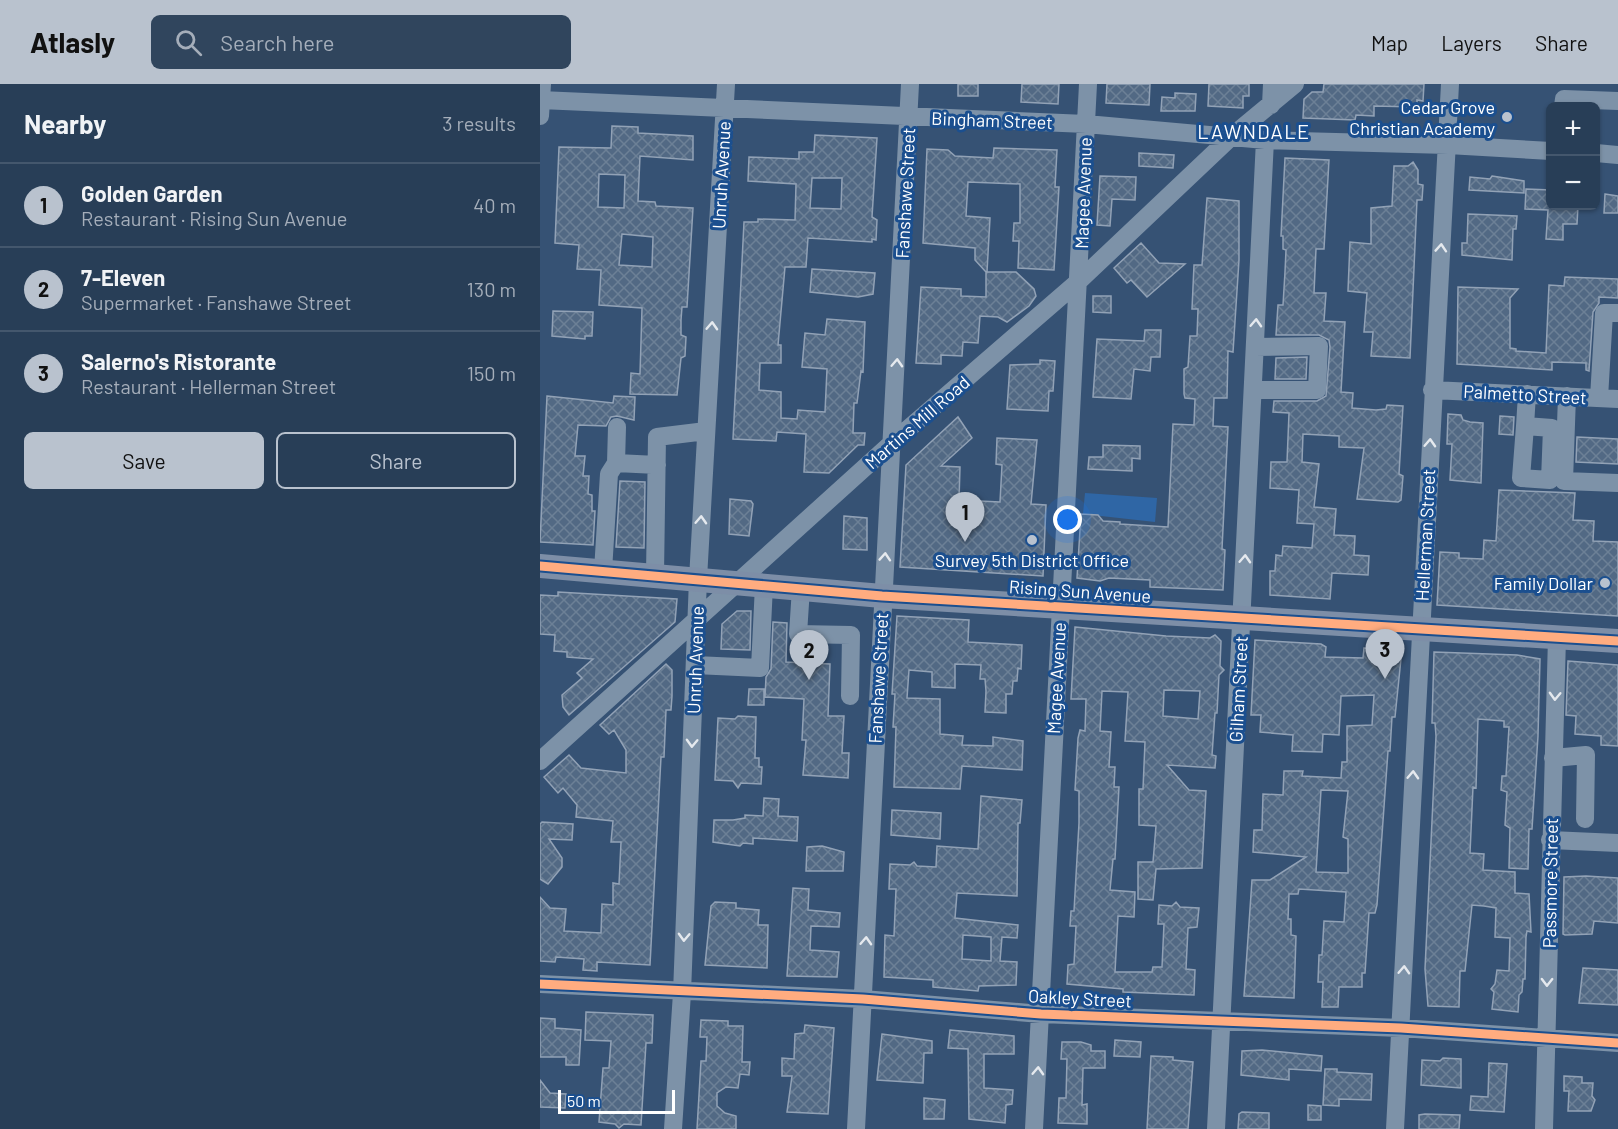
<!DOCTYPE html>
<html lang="en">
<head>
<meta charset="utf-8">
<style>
  :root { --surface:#283e57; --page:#30455d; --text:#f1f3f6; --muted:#a5aeba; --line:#44576d; --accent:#b9c2ce }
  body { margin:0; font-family:Barlow,sans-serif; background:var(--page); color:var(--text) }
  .controls { position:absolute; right:18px; top:18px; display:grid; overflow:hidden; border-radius:9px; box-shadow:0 2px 4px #0004 }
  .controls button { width:54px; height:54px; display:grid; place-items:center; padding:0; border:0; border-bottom:2px solid var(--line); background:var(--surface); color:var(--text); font:30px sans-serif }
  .scale { position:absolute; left:18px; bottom:15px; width:117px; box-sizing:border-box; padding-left:6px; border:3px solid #fff; border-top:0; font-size:16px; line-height:21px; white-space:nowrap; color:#fff; -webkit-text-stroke:4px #1b4f8f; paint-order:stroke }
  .you { position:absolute; left:528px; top:436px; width:21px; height:21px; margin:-15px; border:4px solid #fff; border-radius:50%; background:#1a73e8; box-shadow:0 0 0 9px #1a73e833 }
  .badge { display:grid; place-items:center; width:39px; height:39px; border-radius:50%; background:var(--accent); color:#111; font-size:20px; font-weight:700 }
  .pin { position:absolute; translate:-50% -50px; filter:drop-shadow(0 2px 3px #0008) }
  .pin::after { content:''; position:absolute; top:32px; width:21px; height:18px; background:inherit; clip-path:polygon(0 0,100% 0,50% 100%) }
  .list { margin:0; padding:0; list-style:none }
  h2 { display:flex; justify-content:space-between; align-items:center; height:78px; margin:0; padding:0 24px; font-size:26px }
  h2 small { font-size:20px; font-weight:400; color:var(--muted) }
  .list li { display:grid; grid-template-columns:39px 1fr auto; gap:18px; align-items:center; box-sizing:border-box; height:84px; padding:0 24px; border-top:2px solid var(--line) }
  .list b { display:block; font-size:22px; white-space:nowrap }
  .list p { margin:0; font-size:20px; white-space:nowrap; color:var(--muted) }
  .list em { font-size:20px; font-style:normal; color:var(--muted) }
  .actions { display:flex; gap:12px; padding:18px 24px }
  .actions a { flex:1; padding:14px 0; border:2px solid var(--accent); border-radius:9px; text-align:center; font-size:21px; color:var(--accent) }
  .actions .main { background:var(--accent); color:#111 }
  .icon { flex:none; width:33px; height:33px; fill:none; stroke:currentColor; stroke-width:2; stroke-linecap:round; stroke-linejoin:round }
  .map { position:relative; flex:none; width:1078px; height:1045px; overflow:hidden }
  header { display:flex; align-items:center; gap:36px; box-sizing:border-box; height:84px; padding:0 30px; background:var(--accent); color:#111 }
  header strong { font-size:28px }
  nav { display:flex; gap:33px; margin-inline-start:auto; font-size:21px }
  .search { width:420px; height:54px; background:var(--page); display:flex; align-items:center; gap:15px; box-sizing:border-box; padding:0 21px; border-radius:9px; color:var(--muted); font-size:22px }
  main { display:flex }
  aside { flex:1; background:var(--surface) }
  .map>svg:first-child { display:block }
  .park { fill:#2f66a5 }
  .building { fill:url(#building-cross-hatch); stroke:#92a2b6; stroke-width:1.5; fill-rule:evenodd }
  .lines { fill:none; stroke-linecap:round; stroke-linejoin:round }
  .minor { stroke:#7d92a8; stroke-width:18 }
  .major { stroke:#7d8ea7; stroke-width:24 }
  .cycleway-casing { stroke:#1b4f8f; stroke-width:13 }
  .cycleway { stroke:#ffac80; stroke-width:9 }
  .oneway { stroke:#e5e9ee }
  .poi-dot { fill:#b9c2ce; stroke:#1b4f8f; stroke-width:2 }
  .labels { text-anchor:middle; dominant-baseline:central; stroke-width:6; stroke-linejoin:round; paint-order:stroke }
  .poi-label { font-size:18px; fill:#fff; stroke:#1b4f8f; text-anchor:end }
  .street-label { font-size:18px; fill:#fff; stroke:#1b4f8f }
  .neighbourhood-label { font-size:20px; letter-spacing:1.5px; fill:#fff; stroke:#1b4f8f }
</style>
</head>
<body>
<header>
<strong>Atlasly</strong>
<div class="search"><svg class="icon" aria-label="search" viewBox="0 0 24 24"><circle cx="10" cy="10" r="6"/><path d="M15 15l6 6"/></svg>Search here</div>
<nav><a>Map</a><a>Layers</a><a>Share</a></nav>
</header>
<main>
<aside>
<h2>Nearby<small>3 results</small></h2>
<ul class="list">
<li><span class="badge">1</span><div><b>Golden Garden</b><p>Restaurant · Rising Sun Avenue</p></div><em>40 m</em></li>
<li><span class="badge">2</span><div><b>7-Eleven</b><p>Supermarket · Fanshawe Street</p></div><em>130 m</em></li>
<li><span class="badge">3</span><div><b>Salerno's Ristorante</b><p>Restaurant · Hellerman Street</p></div><em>150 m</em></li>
</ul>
<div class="actions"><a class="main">Save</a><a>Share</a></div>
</aside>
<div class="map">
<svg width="1078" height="1045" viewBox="0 0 1078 1045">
  <defs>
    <pattern id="building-cross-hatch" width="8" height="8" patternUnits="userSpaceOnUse" patternTransform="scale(1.5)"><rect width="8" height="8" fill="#526984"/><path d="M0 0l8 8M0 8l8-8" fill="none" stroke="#6c8096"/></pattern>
  </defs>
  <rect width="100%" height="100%" fill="#365274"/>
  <path class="park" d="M545 409 617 414 615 438 543 430Z"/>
  <path class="building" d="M418 0H438V12H418Z
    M482 0H519L518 20 481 18Z
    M567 0H610L609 21 566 19Z
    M669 0H709V12H703V24L668 22Z
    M784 0H884L883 17 877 16V23L834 22V32L816 31 815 36 763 34 764 15 772 8H783Z
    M635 9 656 10 655 27H621L622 13 635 14Z
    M72 42 98 43V49L153 52V76L100 72 98 117 115 118 116 122 153 124 147 223H142L141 236V251L146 253 145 272 141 274 137 311 90 310 91 289 100 290 102 224 59 221 61 186 37 185 39 161 15 159 19 63 71 64ZM59 90 85 91 84 124 58 123ZM82 150 113 153 112 183 79 181Z
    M275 51 337 54 332 133 337 136 336 156 332 155V158L268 154 266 183H245L238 261H241V279H220L219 306 241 308V334L257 335 258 326 285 328 287 285 262 283 265 249 285 251 287 235 325 238 323 288 321 287 317 319H314L313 349H325L324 361H318L289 389 264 388 266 350 237 348 236 357 193 355 204 138H218V135L255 136 256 100 208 97 209 73 259 75V68H274ZM272 94H302L301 125 270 124Z
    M454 64 517 66 515 103H519L514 186 478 184 479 157H473L474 139H480V100L428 98 426 132 450 134 447 188H476L494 205 496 212 489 222 467 238 458 233 440 232 438 259 423 258 422 272 401 271V280L376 279 381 203 421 205V212L446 213V188L435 176V164L383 159 387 65 408 66 415 72 453 74Z
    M599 69 634 71 633 84 599 82Z
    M745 74 789 76 784 165H776L774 209H786L784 237 805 238 801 308 813 309 812 324 836 326 846 325 847 321 863 322 859 390 863 392 861 416 858 418 817 415 824 364 799 363V352L763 350 762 378 779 380 774 423 796 425 794 451 815 452 814 471 829 472 828 491 792 489 790 515 730 511V487H735L736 471 742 472 743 462 772 464 774 440 757 439 759 406 730 404 731 378H747L749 329 733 328 734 317H777L786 312 790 263 789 256 779 251H736L738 221H743L745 188 746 166 743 165V152H741Z
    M873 78 878 86V100L883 101 882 116H877L870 274 831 272 833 248H824L827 209 808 207 810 158 831 160V124L852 122 854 82H868Z
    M560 92 596 93 595 116 572 115 570 142 557 141Z
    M952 92 984 97V109L929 106 930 93 950 95Z
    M986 105 1011 106V122H1038L1037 140H1023V156L1006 155 1008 126 985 125Z
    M1065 110 1078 112V129H1064Z
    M667 114 699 117V176L693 268 688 267 687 314H674L673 342 688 343 682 465 685 466 683 506 610 503V496L569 494 560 497 537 494 541 430 558 431 563 437 580 438V440L628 443 633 340 654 341 655 315 645 314 644 310V285L648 283 650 252H657L658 225H652L654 181H662Z
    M928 130 977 132 976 145H973L972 176 922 171V159H927Z
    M601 159 619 179 645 180 607 213 591 196 587 199 574 184Z
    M272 185 335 189 333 210 318 213 270 208Z
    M1025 193 1078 195V214L1059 213V219L1053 228 1049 287 1046 286V279L1012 278V286L917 280 918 203 978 205 970 214V264L976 265V267L1006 269 1009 201 1024 202Z
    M553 212H571V229L553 228Z
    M13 227 53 228 52 252H45V255L12 252Z
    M605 246H621L620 273H611L610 287 594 285 591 315 553 313 557 255 604 257Z
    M767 273 766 295H735L736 274Z
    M500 276 515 277 513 307H509L508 327 467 325 470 281 500 280Z
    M7 312 73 319 74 312 95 313 94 336 77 332 71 333 66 342 38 341 35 372H45L43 392H49L48 410 52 411V427H55L53 461 0 458Z
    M908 330 921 331 923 336 930 338 943 339 941 399 910 396 912 360H907Z
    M960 332 974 333 973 351 959 350Z
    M418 333 432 354 401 382 420 383 419 416 460 418 462 381 456 380 457 354 497 356 491 420 506 421 503 492 360 483 366 381Z
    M1037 353 1078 355V380L1036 378Z
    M563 361 600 362V375L592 374V387L548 385 549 373H563Z
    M80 397 105 398 104 464 76 463Z
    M959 406 1035 409 1033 436 1054 437 1053 457 1078 458V532L897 521 900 468 919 469V474L943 475 944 456 956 457Z
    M190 415 211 417 213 420 209 452 189 450Z
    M304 432 327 434V466L303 465Z
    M18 508 137 515 135 538 29 631 23 623 22 611 42 594 37 589 53 575 27 573V568L14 567 15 551 0 550V511L18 512Z
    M197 527H211L210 566 181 565 182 540Z
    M357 532 429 536 428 558 482 561 481 585 478 584 477 597H473L472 610H466V629L445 628 446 607 445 595H440L441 581 415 580V604L392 603V588L369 586 367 614 400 615V650L423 652 422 661 453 662V653L483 657 482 686 422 682 420 705 354 703 356 643H353L355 610H352Z
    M233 538 247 539 246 578 290 580 288 632H304L302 669H309L308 694 263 691 266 656H262L264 615 225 613 226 593 231 585Z
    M535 543 626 552 670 554 675 551 681 557 680 582 684 586 679 591 677 629H675L672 671 676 672 675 684 627 681 649 706 666 707 662 784 616 785 613 816 598 815V778H613L616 742 599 741V705H603L605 658 585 657 588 608 562 607 560 647 571 648 569 683H575L574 703H579L575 775H573L570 806 595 808 594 833 578 832 575 888H612L613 883H622L624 840H618L619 821 632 822 636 818 640 823 659 824 657 843 648 844 646 885 655 886 654 911 583 908V905L527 900 528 881 534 880 536 842H530L531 827H534L539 739V707L535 706 538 654 540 646 545 647 546 615H531ZM624 606 660 607 658 635 623 632Z
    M715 556 781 560 786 563 785 573 823 574 824 564 862 565 855 633H852L850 667H848L837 821 835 829H829L825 889H822V903H799L798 923H782L783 898H778L779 871H782L784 837 804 838 806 808 759 805 758 810H749L748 835H751V851L756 852 754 914 704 912 712 796H730L766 773 713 768 714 746H722L723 710 743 711 744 687H763L762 692 801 694 802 678H807V642L832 641 834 611 801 612 799 651 783 650 782 668 752 667 753 651 720 648 721 631H711ZM781 706 808 707 803 753 808 755V789L776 788Z
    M894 568 977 571 1000 575 998 652 992 745H989L988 785 969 784 970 744 965 741 967 708 961 706 962 692H966L969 643H964V637L938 635 936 704 933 703 930 769 944 770 943 786 975 788V809L989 810 991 848 987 847 986 853 985 895H983L982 908 979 911 978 928 952 925 954 908 951 905 955 900 957 886 969 887 970 854 955 853 956 824 944 822 932 821 925 887H920L919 923 888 922 885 885 896 652 895 639H892Z
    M1028 577 1078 581V662L1061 661V652L1035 650 1036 632 1026 631Z
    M126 580 132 586V612L131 626H126L124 673H121L110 881 57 878V887L43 886 44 875 16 873 15 878 0 877V813L10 824 26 825 24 847 61 849 62 820 73 821V799L79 800 81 758H71L73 737 36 733 37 721 23 704 18 709 4 693 29 671 41 684 86 689V666L74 646 69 650 60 641Z
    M209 605H224V621H208Z
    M198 632 216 633 215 674H219V683H222L221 700 201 699 198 704 193 697 175 696 178 634 195 635Z
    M441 712 482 716 480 739H478L477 812 417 809 415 834 478 841 477 854 462 853 460 877 477 878 476 901 439 902 438 907 393 903V896L344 893 345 851 354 852 356 805H349L350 780 370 781 374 778 377 782 396 783 397 762 438 765ZM423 851 451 853V877L422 875Z
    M224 714 239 715 238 732 258 733 257 757 213 754V760L203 759 200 762 173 758 174 736H193L205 734V731L223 732Z
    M352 726 401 729 400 755 351 751Z
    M2 738 33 740 32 756 9 755 22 774V783L8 800 0 795V740Z
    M282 762 304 768 303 787H266L267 763Z
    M1046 792 1078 794V839L1054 837 1052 850 1025 851 1023 850 1024 793Z
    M253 804 269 805 268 826 300 829 299 843 271 842 270 866 299 868 297 893 247 892Z
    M175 818 196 819V824L219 826 218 841H228L227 884 165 881 171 822Z
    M1043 884 1078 886V921L1039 919Z
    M46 928 113 931 112 959H106L101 1041 84 1040 79 1044 75 1040 59 1038 63 984H69L71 957 45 956Z
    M0 934 15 935V944L41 946 39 981H26V973H0Z
    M161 936 188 937V942H203L202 978H210L209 991 200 990 198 1004 186 1003 177 1009V1022L185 1029 196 1032V1045H157L161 977H166L167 953H160Z
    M265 941 294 944 288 1030 247 1028 252 992H242V974L254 975 255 950 264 949Z
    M410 946 474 952V970H444V1004L473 1006 472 1020 466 1021 465 1039 429 1035 428 965 408 964Z
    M342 950 392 957V969H384L383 999 337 996Z
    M575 956 601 958 600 973 574 972Z
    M522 958H541L551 961V967H565V984H543L542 1021 547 1020V1040L518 1039 519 1014H526L527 975H521Z
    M722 966 782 972 781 987 749 985V996L701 991 702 967Z
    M611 972 633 973V976L653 978 648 1045H607Z
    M903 974 921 975V1004L881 1001 882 976 900 977Z
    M949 979 967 980 964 1028 930 1026 931 1012 948 1013Z
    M785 985H797V988L832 990 831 1016 799 1015V1022L783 1021Z
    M1024 992 1042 993V999H1053L1052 1012 1055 1016 1051 1027H1028L1029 1007H1024Z
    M0 996 10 1009 26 1010 25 1024 0 1023Z
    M384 1014 405 1016 404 1035H384Z
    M768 1021 781 1022V1036H768Z
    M702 1028 729 1029V1045H698L699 1030Z
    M885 1030 920 1031 919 1045H879V1031Z"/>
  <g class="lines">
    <path class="minor" d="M0 16 546 40 725 56 908 61 1011 67
      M731 21 732 0
      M1023 22 1024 15 1078 17
      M0 32 2 0
      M1056 69 1078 71
      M713 306H777L779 262 715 263
      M892 306 1078 315
      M1027 312 1024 397 1078 399
      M1059 314 1064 229H1078
      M985 342 981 394 1010 396 1012 344 985 342 987 310
      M77 343 76 379 117 381
      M63 487 69 390 76 379
      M115 491 117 353 166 347
      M261 504 258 550 311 551 310 612
      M155 581 220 584 224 501
      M1013 674 1046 671 1045 735
      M0 677 353 358 540 196 691 53 755 0
      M1010 756 1078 759
      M0 900 323 915 501 930 861 944 1078 959
      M133 1045 142 909 158 495 186 0
      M316 1045 370 0
      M494 1045 548 0
      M676 1045 725 56
      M855 1045 910 0
      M1004 1045 1017 553"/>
    <path class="major" d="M0 482 342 512 1078 557"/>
    <defs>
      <path id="cycleway" d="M0 482 342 512 1078 557
        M0 900 323 915 501 930 861 944 1078 959"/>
    </defs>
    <use href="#cycleway" class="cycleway-casing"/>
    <use href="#cycleway" class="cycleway"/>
  </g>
  <defs><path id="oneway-chevron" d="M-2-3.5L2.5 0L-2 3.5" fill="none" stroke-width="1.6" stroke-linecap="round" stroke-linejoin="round" transform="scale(1.5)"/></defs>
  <g class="oneway">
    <use href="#oneway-chevron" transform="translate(901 164) rotate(-86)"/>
    <use href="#oneway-chevron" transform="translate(716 239) rotate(-87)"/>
    <use href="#oneway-chevron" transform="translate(172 242) rotate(-87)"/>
    <use href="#oneway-chevron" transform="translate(357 279) rotate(-87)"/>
    <use href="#oneway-chevron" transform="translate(890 359) rotate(-87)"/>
    <use href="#oneway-chevron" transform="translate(161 436) rotate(-87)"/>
    <use href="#oneway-chevron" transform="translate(345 473) rotate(-86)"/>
    <use href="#oneway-chevron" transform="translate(705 475) rotate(-87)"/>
    <use href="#oneway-chevron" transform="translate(1015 612) rotate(92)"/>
    <use href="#oneway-chevron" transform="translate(152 659) rotate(92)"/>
    <use href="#oneway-chevron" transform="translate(873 691) rotate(-87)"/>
    <use href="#oneway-chevron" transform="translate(144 853) rotate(92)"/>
    <use href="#oneway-chevron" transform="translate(326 857) rotate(-87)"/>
    <use href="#oneway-chevron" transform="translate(864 886) rotate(-87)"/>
    <use href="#oneway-chevron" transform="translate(1007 898) rotate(91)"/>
    <use href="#oneway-chevron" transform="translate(498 987) rotate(-87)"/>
  </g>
  <g class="poi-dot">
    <circle cx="967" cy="33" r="6"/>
    <circle cx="492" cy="456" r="6"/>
    <circle cx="1065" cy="499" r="6"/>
  </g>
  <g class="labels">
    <g class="poi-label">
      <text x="955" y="23">Cedar Grove<tspan x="955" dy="21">Christian Academy</tspan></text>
      <text x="492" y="476" text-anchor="middle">Survey 5th District Office</text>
      <text x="1053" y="499">Family Dollar</text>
    </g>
    <g class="street-label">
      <text transform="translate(452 36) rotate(2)">Bingham Street</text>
      <text transform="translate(181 91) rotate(-87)">Unruh Avenue</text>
      <text transform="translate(365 109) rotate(-87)">Fanshawe Street</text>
      <text transform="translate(543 109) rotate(-88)">Magee Avenue</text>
      <text transform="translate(985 310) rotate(3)">Palmetto Street</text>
      <text transform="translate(377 338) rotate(-41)">Martins Mill Road</text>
      <text transform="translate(885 451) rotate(-87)">Hellerman Street</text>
      <text transform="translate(540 507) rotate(4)">Rising Sun Avenue</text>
      <text transform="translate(155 576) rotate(-88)">Unruh Avenue</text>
      <text transform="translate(338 594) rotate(-87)">Fanshawe Street</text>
      <text transform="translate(516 594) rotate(-87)">Magee Avenue</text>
      <text transform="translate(698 605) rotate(-87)">Gilham Street</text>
      <text transform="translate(1010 799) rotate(-89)">Passmore Street</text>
      <text transform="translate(540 914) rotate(3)">Oakley Street</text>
    </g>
    <g class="neighbourhood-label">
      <text x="714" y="47">LAWNDALE</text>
    </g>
  </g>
</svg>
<div class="controls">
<button>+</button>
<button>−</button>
</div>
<div class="scale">50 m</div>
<div class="you"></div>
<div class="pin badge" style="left:425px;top:458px">1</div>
<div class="pin badge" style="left:269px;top:596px">2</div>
<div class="pin badge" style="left:845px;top:595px">3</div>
</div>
</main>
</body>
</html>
